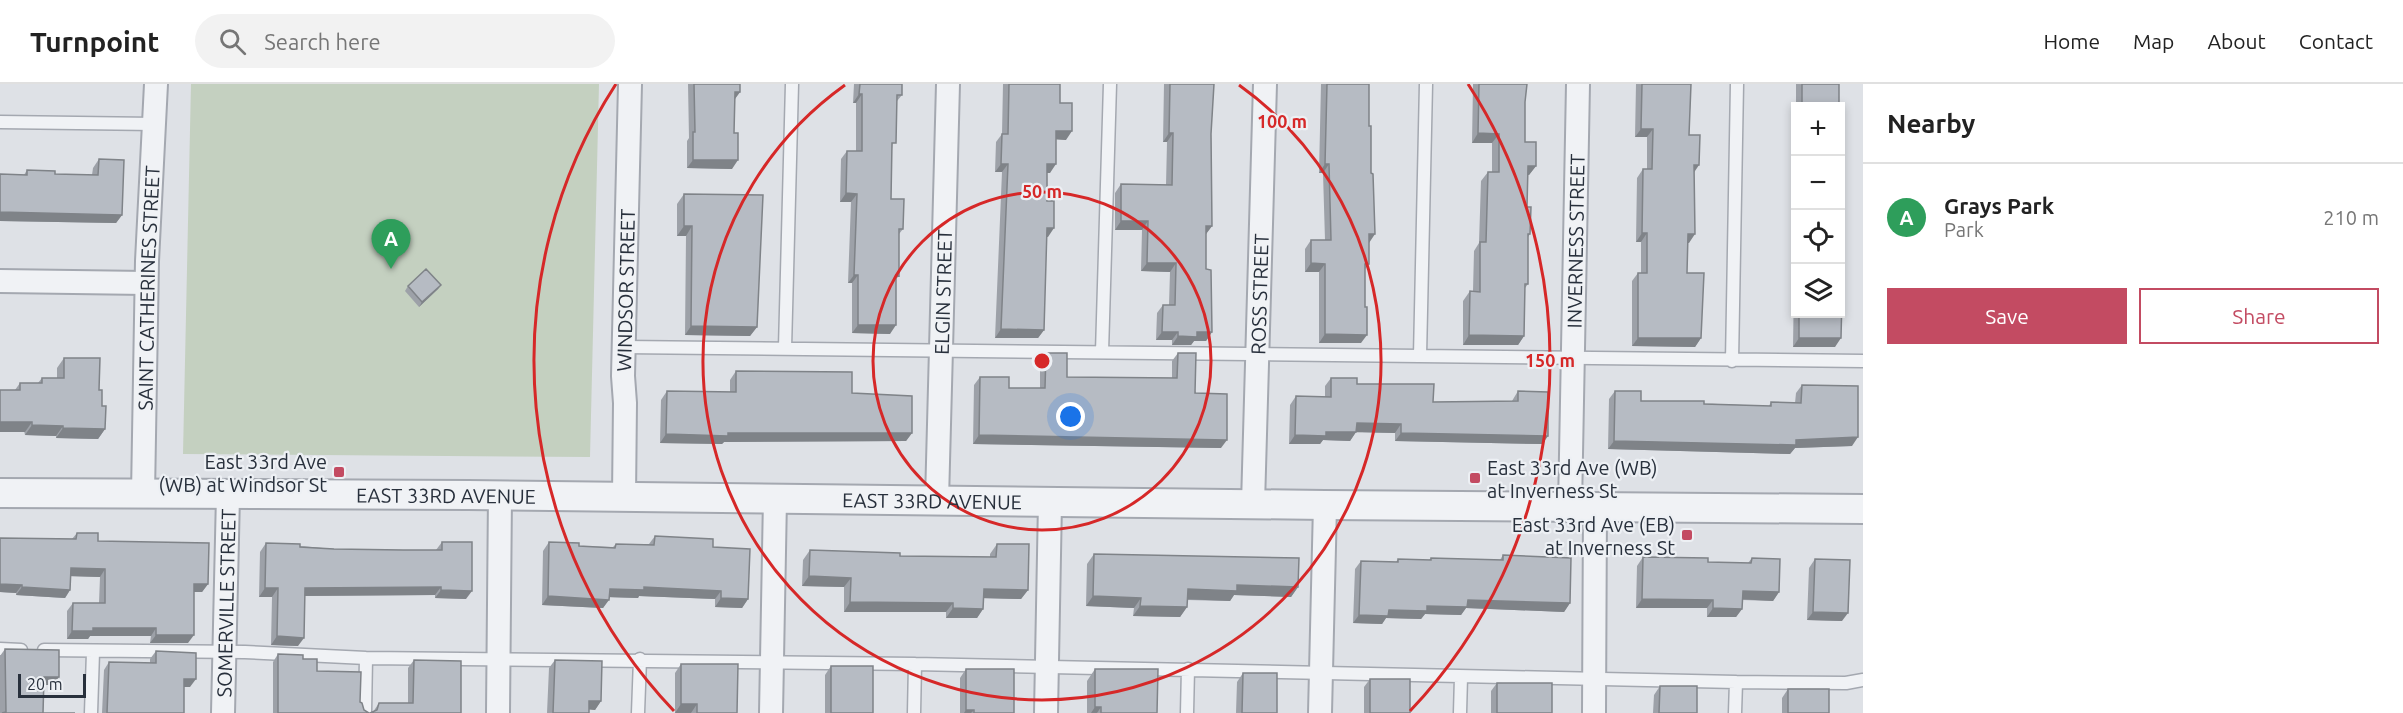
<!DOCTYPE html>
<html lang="en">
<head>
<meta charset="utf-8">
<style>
  :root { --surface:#fff; --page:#f2f2f2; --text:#222; --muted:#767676; --line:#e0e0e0; --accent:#c34b62 }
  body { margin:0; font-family:Ubuntu,sans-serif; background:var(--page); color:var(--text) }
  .controls { position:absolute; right:18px; top:18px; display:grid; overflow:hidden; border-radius:0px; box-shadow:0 3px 9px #0003 }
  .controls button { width:54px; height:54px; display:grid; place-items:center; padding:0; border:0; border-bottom:2px solid var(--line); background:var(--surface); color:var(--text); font:30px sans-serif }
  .scale { position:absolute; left:18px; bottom:15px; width:68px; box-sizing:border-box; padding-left:6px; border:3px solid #28303c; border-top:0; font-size:16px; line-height:21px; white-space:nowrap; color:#28303c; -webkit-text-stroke:4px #edf0f4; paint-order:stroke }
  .you { position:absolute; left:1071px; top:333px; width:21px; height:21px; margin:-15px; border:4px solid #fff; border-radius:50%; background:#1a73e8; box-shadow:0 0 0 9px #1a73e833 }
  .badge { display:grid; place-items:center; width:39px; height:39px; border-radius:50%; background:var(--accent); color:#fff; font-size:20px; font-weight:700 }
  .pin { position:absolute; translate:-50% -50px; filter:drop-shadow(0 2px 3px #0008) }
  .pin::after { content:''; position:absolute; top:32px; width:21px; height:18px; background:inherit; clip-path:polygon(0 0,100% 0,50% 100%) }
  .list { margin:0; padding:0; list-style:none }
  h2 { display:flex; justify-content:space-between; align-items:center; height:78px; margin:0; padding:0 24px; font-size:26px }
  h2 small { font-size:20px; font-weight:400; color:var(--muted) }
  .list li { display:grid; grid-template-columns:39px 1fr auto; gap:18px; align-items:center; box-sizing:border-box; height:108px; padding:0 24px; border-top:2px solid var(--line) }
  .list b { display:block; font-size:22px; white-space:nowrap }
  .list p { margin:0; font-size:20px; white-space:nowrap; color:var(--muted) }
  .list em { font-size:20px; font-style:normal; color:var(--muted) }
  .actions { display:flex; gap:12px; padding:18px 24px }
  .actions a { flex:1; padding:14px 0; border:2px solid var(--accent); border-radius:0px; text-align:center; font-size:21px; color:var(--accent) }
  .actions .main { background:var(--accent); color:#fff }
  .icon { flex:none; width:33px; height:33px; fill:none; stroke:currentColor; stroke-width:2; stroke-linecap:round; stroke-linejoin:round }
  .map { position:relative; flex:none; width:1863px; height:629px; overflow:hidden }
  header { display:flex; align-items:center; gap:36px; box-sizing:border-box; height:84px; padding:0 30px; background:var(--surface); border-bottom:2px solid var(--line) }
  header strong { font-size:28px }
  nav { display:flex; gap:33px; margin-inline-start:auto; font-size:21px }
  .search { width:420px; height:54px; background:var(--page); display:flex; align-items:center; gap:15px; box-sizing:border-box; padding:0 21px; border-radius:33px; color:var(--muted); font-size:22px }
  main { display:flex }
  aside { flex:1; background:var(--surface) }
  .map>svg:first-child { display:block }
  .green { fill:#c4d0c0 }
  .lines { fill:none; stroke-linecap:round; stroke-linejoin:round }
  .service-casing { stroke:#a4a8b0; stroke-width:15 }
  .minor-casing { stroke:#a4a8b0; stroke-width:26 }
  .tertiary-casing { stroke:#a4a8b0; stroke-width:32 }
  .service { stroke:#f0f2f5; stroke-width:12 }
  .minor { stroke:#f0f2f5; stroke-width:22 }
  .tertiary { stroke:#f0f2f5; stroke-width:28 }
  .wall { fill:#9da1a8 }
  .shaded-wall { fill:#7f8388 }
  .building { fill:#b6bbc3; stroke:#7f8388; stroke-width:1.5 }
  .ring { fill:none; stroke:#d62828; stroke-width:3 }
  .poi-dot { fill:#c34b62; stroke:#edf0f4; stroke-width:2 }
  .labels { text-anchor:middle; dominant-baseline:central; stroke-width:4.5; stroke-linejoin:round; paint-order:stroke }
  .street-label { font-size:20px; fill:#28303c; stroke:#edf0f4 }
  .poi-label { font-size:20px; fill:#28303c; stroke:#edf0f4; text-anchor:end }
  .centre { fill:#d62828; stroke:#edf0f4; stroke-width:3 }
  .ring-label { font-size:18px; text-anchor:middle; font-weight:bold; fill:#d62828; stroke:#edf0f4; stroke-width:4.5; stroke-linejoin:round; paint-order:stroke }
</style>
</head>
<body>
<header>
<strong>Turnpoint</strong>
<div class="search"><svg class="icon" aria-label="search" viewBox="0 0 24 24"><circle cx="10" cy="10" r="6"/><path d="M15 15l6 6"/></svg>Search here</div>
<nav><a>Home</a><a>Map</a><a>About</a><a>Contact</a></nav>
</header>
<main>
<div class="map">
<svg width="1863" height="629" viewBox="0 0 1863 629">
  <rect width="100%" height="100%" fill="#dee1e6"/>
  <path class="green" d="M191 0H599L590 373 183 370Z"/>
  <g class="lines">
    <defs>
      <path id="service" d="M0 38 155 40
        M624 263 1863 277
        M785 264 792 0
        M1102 268 1110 0
        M1420 272 1426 0
        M1732 277 1737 0
        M0 565 21 566
        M44 566 245 568 366 574 915 580 1736 598 1846 599 1863 596
        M91 629 93 568
        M365 629 366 574
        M638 629 640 575
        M914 629 915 580
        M1187 629 1188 585
        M1460 629 1461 593
        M1735 629 1736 598"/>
      <g id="minor">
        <path d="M0 197 146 199"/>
        <path id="s1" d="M143 410 147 177 156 0"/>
        <path id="s2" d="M624 412 625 319 623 292 630 0"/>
        <path id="s3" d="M937 416 948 0"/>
        <path id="s4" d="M1253 420 1265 0"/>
        <path id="s5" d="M1570 423 1578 0"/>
        <path id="s6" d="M223 629 228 411"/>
        <path d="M498 629 500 411"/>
        <path d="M771 629 775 414"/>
        <path d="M1046 629 1050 418"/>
        <path d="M1320 629 1325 421"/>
        <path d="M1594 629 1595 423"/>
      </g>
      <g id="tertiary">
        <path id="s7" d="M0 409 468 411 1325 421 1863 425"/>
      </g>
    </defs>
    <use href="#service" class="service-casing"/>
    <use href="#minor" class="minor-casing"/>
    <use href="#tertiary" class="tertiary-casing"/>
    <use href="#service" class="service"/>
    <use href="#minor" class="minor"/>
    <use href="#tertiary" class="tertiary"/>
  </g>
  <path class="wall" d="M688 0H740V8L735 15 732 85 687 84V57L689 54Z
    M854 0H902V11L897 17 892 65 891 115 903 145 899 150V192L896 195 890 250 852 249V199H848L851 118H840L841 75 847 67H856V19H853Z
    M1003 0H1060V19L1066 56 1056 55 1050 89H1047L1048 153H1046L1044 246 1038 254H995L1002 88H995L996 58 1002 50Z
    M1164 0H1214L1211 50 1212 142 1206 150V185L1212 248 1206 257H1194L1191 261H1172V256H1156L1157 229 1163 221H1169L1170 188 1141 187 1142 146H1115V109L1121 100 1166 101 1167 58H1163Z
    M1321 0H1369V180L1365 185 1361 259H1319V188H1305V165L1311 156H1325L1323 89H1319Z
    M1473 0H1527L1525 18V58L1536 82 1529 91H1527V123L1530 150 1528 153V200L1525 204 1524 252 1518 261H1463V217L1470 207H1473L1474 167 1479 159 1481 97 1488 88H1492V59H1472Z
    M1636 0H1691L1689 51 1694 89 1689 159H1687V189L1701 254 1695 263 1632 262V197L1638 189H1641V158H1636L1637 94 1643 85H1647V53H1635Z
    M1796 0H1839V22H1796Z
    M1796 39V230H1840L1835 263H1793L1795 132 1792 73 1793 42Z
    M99 75 122 131 116 139 0 137V90L24 91 27 86 55 90 92 91 93 84Z
    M684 110 757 243 750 252 685 251 686 152H677V120Z
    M441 201 438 205 419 223 405 207 408 202Z
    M1046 269 1067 293 1172 294V277L1178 269 1221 364 973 360 974 301 980 293 1009 304H1040V277Z
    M64 274 99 306 105 345 98 355 56 354V352L25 351 15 306 20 299H38L42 294H57V284Z
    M736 287 852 309 912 349 906 357 724 358 722 360 660 359 661 316 667 307 730 308V296Z
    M1331 294 1433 318 1512 317 1518 307 1548 352 1542 360 1395 357V349L1356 348 1350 357 1323 356 1320 360H1289L1290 321 1296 312 1325 313V302Z
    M1802 301 1852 362 1795 364 1790 370 1608 365 1609 315 1615 307 1641 317 1769 322 1771 318 1795 319 1796 309Z
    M77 449 208 500 202 508H194L188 559H150L151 552H90L88 555H67V527L73 519H99L100 493 71 492 70 506 65 514 16 511V509L0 508 72 455Z
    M655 452 713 463 748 515 742 524 715 523V515L639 512 638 514 610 513 603 524 542 521 543 467 549 458 579 462 613 463 616 460H649Z
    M442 458 466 515 435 514V511L304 512 298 562 271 561 272 513H259L260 468 266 459 334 465 403 466H436Z
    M997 460 1028 506 1021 515 984 514 983 525 977 534H946V528H844V503L802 502 803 476 810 466 900 472 990 473V470Z
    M1094 470 1298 503 1291 513 1234 511 1230 517 1187 516V523L1180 533 1133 532 1134 524 1086 522 1087 480Z
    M1503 471 1570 519 1564 528 1466 524 1461 531 1425 530 1421 535 1386 534 1382 540 1353 539 1355 485 1361 477 1396 478 1398 475 1429 476 1431 474 1500 476Z
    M1643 473 1708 478 1748 479 1752 474 1779 508 1773 517 1743 516 1742 525 1736 533H1707V524H1636L1637 482Z
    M1815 475 1842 537 1807 536 1809 484Z
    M5 565 53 601H44L43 629H75H0V572Z
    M156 567 190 603H184V629H102L104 586 109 578 150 579V575Z
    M278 570 303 575 317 587 360 618 364 626 369 629H273V578Z
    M414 576 461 629 373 628 379 619H408V584Z
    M555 576 601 617 595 626 589 625V629H547L549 584Z
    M681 580 737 629H675V589Z
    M831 582 873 629H825V591Z
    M966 585 1014 629H960V594Z
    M1095 585 1157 629H1087V597Z
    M1243 589 1277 629H1236L1237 598Z
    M1370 595 1410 629H1364V603Z
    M1497 599 1552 629H1491V607Z
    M1660 602 1697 629H1653L1654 611Z
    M1788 605 1829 629H1782V614Z"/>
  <path class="shaded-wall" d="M735 8H740L734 16Z
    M859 10H862L856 19H853Z
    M1641 45H1653L1647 53H1635Z
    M1056 47H1072L1066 56 1050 55Z
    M1169 49H1173L1167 58H1163Z
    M1478 49 1499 50 1492 59H1472Z
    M693 76H738L732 85 687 84Z
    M1001 80H1008L1002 88H995Z
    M1047 80H1056L1050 89H1041Z
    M1325 80H1329L1323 89H1319Z
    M1694 81H1699L1693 90Z
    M1528 82H1536L1529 91H1521Z
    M846 109 857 110 851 118H840Z
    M0 128 122 131 116 139 0 137Z
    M1121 137H1148L1142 146H1115Z
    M684 142H692L686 152H677Z
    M1206 142H1212L1206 150Z
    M1047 144H1054L1048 153H1041Z
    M1642 149H1647L1641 158H1636Z
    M1369 150H1375L1369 159Z
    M1688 150H1695L1689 159H1682Z
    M1147 179H1176L1170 188 1141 187Z
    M1311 179 1325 180 1319 188H1305Z
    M854 191H858L852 199H848Z
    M441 201 438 205 419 223 422 218Z
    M858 241H896L890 250 852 249Z
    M691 242 757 243 750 252 685 251Z
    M1001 245 1044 246 1038 254H995Z
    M1162 248H1178L1172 256H1156Z
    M1197 248H1212L1206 257H1194L1191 261H1172L1178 252Z
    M1325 250 1367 251 1361 259H1319Z
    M1469 251 1524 252 1518 261H1463Z
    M1638 254H1701L1695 263 1632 262Z
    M1799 254H1841L1835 263H1793Z
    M0 338H32L25 348H0Z
    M1357 339 1401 340 1395 349 1351 348Z
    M32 341 63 342 56 352 25 351Z
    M63 344 105 345 98 355 56 354Z
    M1326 348H1356L1350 357 1323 356 1320 360H1289L1295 351Z
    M728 349H912L906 357 724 358 722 360 660 359 666 350Z
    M1401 349 1548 352 1542 360 1395 357Z
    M979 351 1227 356 1221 364 973 360Z
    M1858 353 1852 362 1795 364 1790 370 1608 365 1614 357 1796 356Z
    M71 484 105 485 100 493 65 492Z
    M809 492 851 494 844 503 802 502Z
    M0 500 22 501 16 509 0 508Z
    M194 500H208L202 508H189Z
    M1237 501 1298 503 1291 513 1234 511 1230 517 1181 515 1188 505Z
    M22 503 70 506 65 514 16 511Z
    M441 503 435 511 299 512 305 504Z
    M644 503 721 507 715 515 639 512 638 514 604 513 610 505Z
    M265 504H278L272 513H259Z
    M984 505 1028 506 1021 515 977 514Z
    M441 506 472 507 466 515 435 514Z
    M1743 507 1779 508 1773 517 1737 515Z
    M548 512 609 516 603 524 542 521Z
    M1093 512 1141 514 1134 524 1086 522Z
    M721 514 748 515 742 524 715 523Z
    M1642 515 1713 516 1707 524H1636Z
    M1468 516 1570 519 1564 528 1466 524 1461 531 1425 530 1421 535 1386 534 1382 540 1353 539 1359 531 1389 526 1427 522Z
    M850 518 953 519 946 528H844Z
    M1140 522 1187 523 1180 533 1133 532Z
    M953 524 983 525 977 534H946Z
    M1713 524 1742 525 1736 533H1707Z
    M1813 528 1848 529 1842 537 1807 536Z
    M93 544H156L151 552H90L88 555H67L72 547Z
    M156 551H194L188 559H150Z
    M277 552 304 554 298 562 271 561Z
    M44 593H59L53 601H38Z
    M184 595H196L190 603H179Z
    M589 617H601L595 626 583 625Z
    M681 620H697L691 629H675Z
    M1095 623H1101L1097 629H1091Z
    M966 626H974L971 629H964Z"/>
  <path class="building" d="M694 0H740V8H735L734 49H738V76H693V48H695Z
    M860 0H902V11H897L896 59H892L891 115H904L903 145H899V192L896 191V241H858V191H854L857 110 846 109 847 67H862V10H859Z
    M1009 0H1060V19H1072V47H1056V80H1047V117H1054V144H1047L1044 246 1001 245 1008 80H1001L1002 50H1008Z
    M1170 0H1214L1211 50 1212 142H1206V185L1211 186 1212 248H1197V253L1178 252V248H1162L1163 221H1175L1176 179H1147L1148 137H1121V100L1172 101 1173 49H1169Z
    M1327 0H1369V42H1371V89L1373 90 1375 150H1369V180H1365V223H1367V251L1325 250V180L1311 179V156H1331L1329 80H1325Z
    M1479 0H1527L1525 18V58H1536V82H1528L1527 123H1531L1530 150H1528V200H1525L1524 252 1469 251 1470 207 1480 208V158H1486L1488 88H1499V50L1478 49Z
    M1642 0H1691L1689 51H1700L1699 81H1694L1695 150H1688L1687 189H1704L1701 254H1638V189H1647V149H1642L1643 85H1652L1653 45H1641Z
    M1802 0H1839V22H1802Z
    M1840 34H1841L1844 131 1841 254H1799V230H1840Z
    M99 75 124 76 122 131 0 128V90L27 91V86L55 87V90L98 91Z
    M684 110 763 111 757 243 691 242 692 142H684Z
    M426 185 441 201 422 218 408 202Z
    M1046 269H1067V293L1177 294 1178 269H1196L1195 309 1227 310V356L979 351 980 293H1009V304H1045Z
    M64 274H100L99 306H102V322H106L105 345 63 344V342L32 341V338H0V306H20V299H42V294H64Z
    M736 287 852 288V309L912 312V349H728V352L666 350 667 307 736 308Z
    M1331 294H1357V300H1434L1433 318 1518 317V307L1548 308V352L1401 349V340L1357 339 1356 348H1326V352L1295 351 1296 312 1331 313Z
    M1802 301 1858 302V353L1796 356V361L1614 357 1615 307H1641V317H1704V320L1771 322V318L1801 319Z
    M77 449H98V457L209 459 208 500H194V551H156V544H93V547H72L73 519H105V485L71 484 70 506 22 503V501L0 500V454L76 455Z
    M655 452 713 455V463L750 465 748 515 721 514V507L644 503V506L610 505 609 516 548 512 549 458 579 459V462L615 464 616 460 654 461Z
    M442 458H472V507L441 506V503L305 504 304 554 277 552 278 504H265L266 459 300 460V463L334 465 403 466H442Z
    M997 460H1029L1028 506 984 505 983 525 953 524V519L850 518 851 494 809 492 810 466 900 469V472L996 473Z
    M1094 470 1299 474 1298 503 1237 501V507L1188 505 1187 523 1140 522 1141 514 1093 512Z
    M1503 471 1571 474 1570 519 1468 516 1467 523 1427 522V527L1389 526 1388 532 1359 531 1361 477 1398 478V475L1431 476V474L1503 476Z
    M1643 473 1708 474V478L1751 479 1752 474 1780 475 1779 508 1743 507 1742 525 1713 524V516L1642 515Z
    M1815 475 1850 476 1848 529 1813 528Z
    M5 565 59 566V593H44L43 629H75H2L6 628Z
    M156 567 196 569V595H184V629H107L109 578 156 579Z
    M278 570 303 571V575H317V587L361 588 360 618 362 619 364 626 369 629H278Z
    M414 576 461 577V629H370L377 626 379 619H413Z
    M555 576 602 577 601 617H589V629H553Z
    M681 580H738L737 629H697V620H681Z
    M831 582H873V629H831Z
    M966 585H1014V629H974V626H966Z
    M1095 585H1158L1157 629H1101V623H1095Z
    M1243 589H1277V629H1242Z
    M1370 595H1410V629H1370Z
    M1497 599H1552V629H1497Z
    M1660 602H1697V629H1659Z
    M1788 605H1829V629H1788Z"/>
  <g class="ring">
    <circle cx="1042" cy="277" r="169"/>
    <path d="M1239 1A339 339 0 1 1 845 1"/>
    <path d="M674 627A508 508 0 0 1 616 0M1468 0A508 508 0 0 1 1410 627"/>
  </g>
  <g class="poi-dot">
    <rect x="333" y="382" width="12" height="12" rx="3"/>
    <rect x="1469" y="388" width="12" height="12" rx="3"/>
    <rect x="1681" y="445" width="12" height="12" rx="3"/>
  </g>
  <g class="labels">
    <g class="street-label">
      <text stroke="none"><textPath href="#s5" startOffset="266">INVERNESS STREET</textPath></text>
      <text stroke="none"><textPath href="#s1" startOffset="206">SAINT CATHERINES STREET</textPath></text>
      <text stroke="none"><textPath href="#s2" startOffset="206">WINDSOR STREET</textPath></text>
      <text stroke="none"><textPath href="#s3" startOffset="208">ELGIN STREET</textPath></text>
      <text stroke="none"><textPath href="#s4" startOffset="210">ROSS STREET</textPath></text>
      <text stroke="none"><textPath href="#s7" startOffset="446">EAST 33RD AVENUE</textPath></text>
      <text stroke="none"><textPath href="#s7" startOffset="932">EAST 33RD AVENUE</textPath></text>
      <text stroke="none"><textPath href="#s6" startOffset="110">SOMERVILLE STREET</textPath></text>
    </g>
    <g class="poi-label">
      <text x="327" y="377">East 33rd Ave<tspan x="327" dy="23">(WB) at Windsor St</tspan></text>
      <text x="1487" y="383" text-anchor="start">East 33rd Ave (WB)<tspan x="1487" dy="23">at Inverness St</tspan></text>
      <text x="1675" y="440">East 33rd Ave (EB)<tspan x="1675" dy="23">at Inverness St</tspan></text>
    </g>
  </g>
  <circle cx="1042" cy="277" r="9" class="centre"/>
  <g class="ring-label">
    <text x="1282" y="44">100 m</text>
    <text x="1042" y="114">50 m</text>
    <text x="1550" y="283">150 m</text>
  </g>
</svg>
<div class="controls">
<button>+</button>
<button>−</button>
<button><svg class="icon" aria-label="locate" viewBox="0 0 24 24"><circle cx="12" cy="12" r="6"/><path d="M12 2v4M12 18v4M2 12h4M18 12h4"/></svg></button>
<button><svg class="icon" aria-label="layers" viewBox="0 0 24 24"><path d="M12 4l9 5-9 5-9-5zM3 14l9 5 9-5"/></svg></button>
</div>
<div class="scale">20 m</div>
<div class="you"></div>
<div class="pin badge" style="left:391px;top:185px;background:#2e9e5b">A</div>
</div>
<aside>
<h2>Nearby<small></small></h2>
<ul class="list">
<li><span class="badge" style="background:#2e9e5b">A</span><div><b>Grays Park</b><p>Park</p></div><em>210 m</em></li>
</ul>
<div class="actions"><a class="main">Save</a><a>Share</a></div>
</aside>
</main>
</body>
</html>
